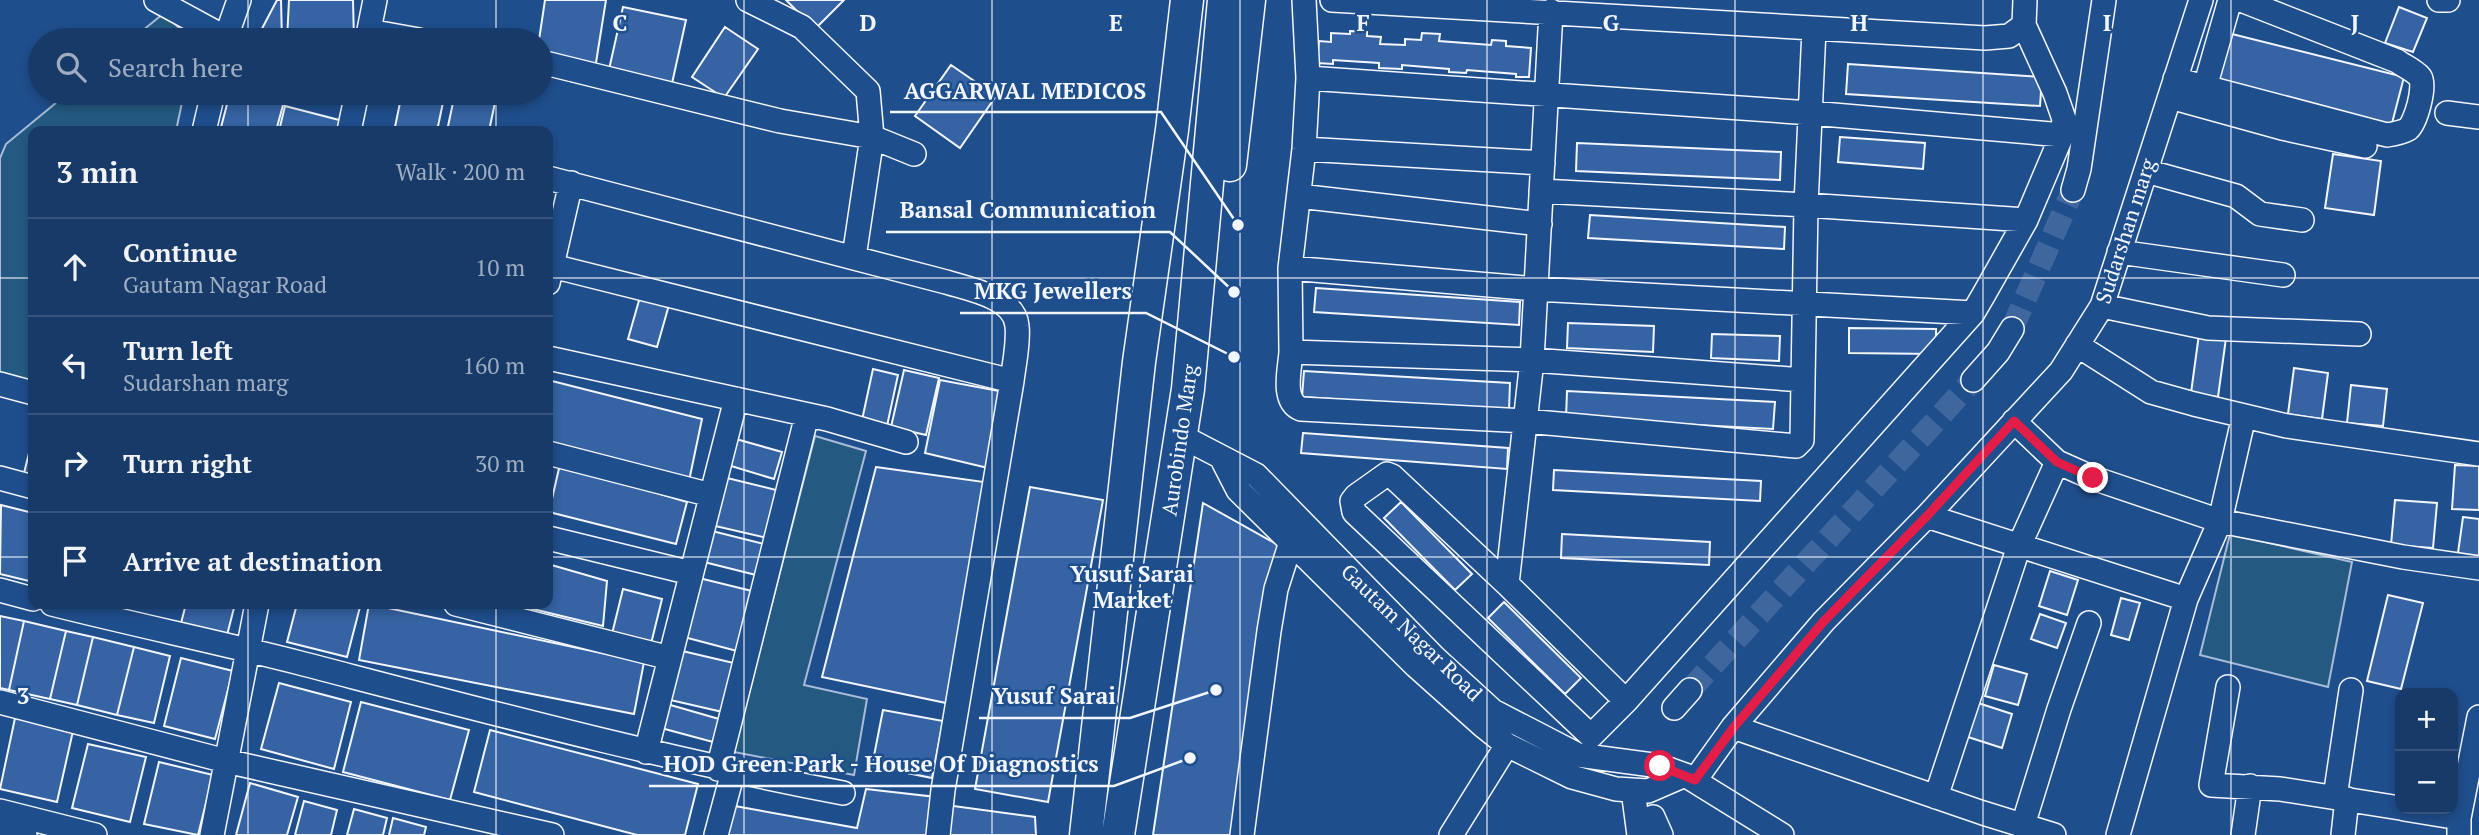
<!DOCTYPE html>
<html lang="en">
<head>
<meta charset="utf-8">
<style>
  :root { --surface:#173a69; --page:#244571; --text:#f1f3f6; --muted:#9eadc0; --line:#36547d }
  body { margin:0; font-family:"PT Serif",serif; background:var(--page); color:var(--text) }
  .controls { position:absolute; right:21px; bottom:21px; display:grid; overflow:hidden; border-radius:14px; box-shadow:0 4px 10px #0003 }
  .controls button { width:63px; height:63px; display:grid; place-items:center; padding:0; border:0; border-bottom:2px solid var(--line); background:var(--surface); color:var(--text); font:35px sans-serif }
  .stop { position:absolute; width:21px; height:21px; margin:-16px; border:5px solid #e11d48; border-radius:50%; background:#fff }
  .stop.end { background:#e11d48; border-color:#fff; box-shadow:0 2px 7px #0008 }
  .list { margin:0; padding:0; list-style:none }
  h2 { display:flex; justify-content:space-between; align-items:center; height:91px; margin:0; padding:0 28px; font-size:30px }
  h2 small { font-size:23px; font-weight:400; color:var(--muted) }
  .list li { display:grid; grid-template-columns:46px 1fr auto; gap:21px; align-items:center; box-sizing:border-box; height:98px; padding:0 28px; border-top:2px solid var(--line) }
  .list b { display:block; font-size:26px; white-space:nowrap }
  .list p { margin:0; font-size:23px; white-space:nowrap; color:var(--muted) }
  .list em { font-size:23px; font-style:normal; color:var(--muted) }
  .icon { flex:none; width:38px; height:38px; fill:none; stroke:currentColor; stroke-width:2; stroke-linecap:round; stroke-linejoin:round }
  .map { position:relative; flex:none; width:2479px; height:835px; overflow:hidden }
  .search { position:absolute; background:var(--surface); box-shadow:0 4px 10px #0003; left:28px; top:28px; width:525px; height:77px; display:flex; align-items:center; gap:18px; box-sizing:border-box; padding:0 24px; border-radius:38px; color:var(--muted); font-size:26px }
  .panel { position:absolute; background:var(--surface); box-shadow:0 4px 10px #0003; left:28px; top:126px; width:525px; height:483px; border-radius:14px }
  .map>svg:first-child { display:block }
  .green { fill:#245a82; stroke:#a8bbd7; stroke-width:2 }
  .building { fill:#3563a3; stroke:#f2f6ff; stroke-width:2 }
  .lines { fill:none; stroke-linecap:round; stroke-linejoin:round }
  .minor-tunnel { stroke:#3f679d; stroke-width:23; stroke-dasharray:23 11; stroke-linecap:butt }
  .minor-casing { stroke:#f2f6ff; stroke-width:26 }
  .highway-casing { stroke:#f2f6ff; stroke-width:35 }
  .minor { stroke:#1f4e8c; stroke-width:23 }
  .highway { stroke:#1f4e8c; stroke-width:32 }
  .route { stroke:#e11d48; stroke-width:9 }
  .grid { fill:none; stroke:#f2f6ff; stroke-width:2; stroke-opacity:0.55 }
  .labels { text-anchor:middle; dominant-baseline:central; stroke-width:5; stroke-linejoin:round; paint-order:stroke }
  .street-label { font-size:21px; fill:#f2f6ff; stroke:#1f4e8c }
  .neighbourhood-label { font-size:23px; font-weight:bold; fill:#f2f6ff; stroke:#1f4e8c }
  .grid-label { font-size:23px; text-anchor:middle; font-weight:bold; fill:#f2f6ff; stroke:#1f4e8c; stroke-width:5; stroke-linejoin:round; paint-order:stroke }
  .leader { fill:none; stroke:#f2f6ff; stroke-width:2.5 }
  .callout-dot { fill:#f2f6ff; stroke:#1f4e8c; stroke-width:2.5 }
  .callout-label { font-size:23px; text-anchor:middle; font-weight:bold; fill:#f2f6ff; stroke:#1f4e8c; stroke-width:5; stroke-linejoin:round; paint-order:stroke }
</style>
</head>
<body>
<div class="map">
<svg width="2479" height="835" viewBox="0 0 2479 835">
  <rect width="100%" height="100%" fill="#1f4e8c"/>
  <path class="green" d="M164 13 191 40H131Z
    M68 93H184L176 131H33V393L0 384V158L6 144Z
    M815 436 866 451 804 685 867 699 854 775 734 752Z
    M2230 534 2352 562 2328 687 2200 655Z"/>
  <path class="building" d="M277 0H281L282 40H256Z
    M289 0H353L354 40H287Z
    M545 0H606L595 69 541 60V40H539Z
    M786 0H844L815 29Z
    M623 7 686 20 671 88 608 74Z
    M2399 7 2427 18 2413 52 2385 43Z
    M725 27 758 49 724 98 692 77Z
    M1350 31 1367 32V36L1381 37 1380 44 1405 45V39L1421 40 1422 33 1440 34 1439 41 1491 45 1492 40 1506 41V46L1531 48 1529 77H1516V74L1467 70 1466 73 1449 72V69L1402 65V69L1379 68V63L1333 60V64L1317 63 1319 41 1331 42V33L1350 34Z
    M2224 32 2404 77 2390 131 2210 85Z
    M1848 64 2042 77 2040 106 1846 94Z
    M951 65 996 96 960 148 915 116Z
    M230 93H283V105L276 131H220Z
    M402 93H445L437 131H418L395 127Z
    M455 93H497L489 131H447Z
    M285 106 343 121 340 131H279Z
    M1840 137 1925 143 1923 169 1838 162Z
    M1577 143 1781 152 1780 180 1576 171Z
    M2333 154 2381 161 2374 215 2325 208Z
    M1590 215 1785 227 1784 249 1588 238Z
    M1316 288 1520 302 1519 325 1314 312Z
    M640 297 669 305 657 347 628 339Z
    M1568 323 1654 326 1653 352 1567 348Z
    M1849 328 1936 329V354L1849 353Z
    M1712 334 1780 336 1779 361 1711 358Z
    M2199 334 2226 338 2218 397 2191 393Z
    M2294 368 2328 373 2322 419 2288 414Z
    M873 369 898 375 887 426 862 420Z
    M904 370 939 378 926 435 891 427Z
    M1304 371 1510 383 1509 410 1302 397Z
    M548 380 702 419 689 481 548 444Z
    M940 380 999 391 988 468 925 453Z
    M2351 385 2387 389 2383 426 2347 423Z
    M1567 391 1775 402 1773 429 1566 418Z
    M1303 433 1508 448 1507 469 1301 453Z
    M33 437V480L23 477Z
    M736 439 782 452 774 479 728 465Z
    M560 464 687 502 676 544 549 512Z
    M2455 465 2479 466V510L2452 509Z
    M876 467 984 482 946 703 822 677Z
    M1554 470 1761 481 1760 501 1553 490Z
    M723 477 784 492 772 539 711 525Z
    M1030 487 1103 500 1048 802 975 789Z
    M2395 500 2437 503 2433 548 2391 545Z
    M1401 502 1472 574 1455 590 1384 518Z
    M1203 503 1280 546 1234 835H1153Z
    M1 505 33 513V582L0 574Z
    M2463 517 2479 519V563L2457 560Z
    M712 531 768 545 760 576 704 562Z
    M1562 534 1710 542 1709 565 1561 558Z
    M548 564 607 581 603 626 512 604H548Z
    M2050 571 2078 580 2067 615 2039 606Z
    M699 578 752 591 737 651 684 637Z
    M623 589 662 599 650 648 611 638Z
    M2388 595 2423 603 2401 689 2367 681Z
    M2121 598 2140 603 2129 640 2111 635Z
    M1504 602 1581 678 1565 694 1488 618Z
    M186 604H235L227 635 181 623Z
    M297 604H349L360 607 347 657 287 642Z
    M369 604 644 662 634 714 359 660Z
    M2040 614 2066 623 2057 648 2031 639Z
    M0 616 24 621 9 690 0 688Z
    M24 621 66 631 50 699 9 690Z
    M66 631 93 637 77 705 50 699Z
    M93 637 134 647 117 715 77 705Z
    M134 647 170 656 154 723 117 715Z
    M678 650 738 664 727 713 666 699Z
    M181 658 233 671 215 739 164 726Z
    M1994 665 2027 674 2018 705 1985 696Z
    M279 683 351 702 334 769 261 749Z
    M361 702 469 730 450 800 343 772Z
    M1975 702 2012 714 2002 748 1965 736Z
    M667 704 719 719 713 742 661 728Z
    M883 710 943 721 932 778 872 766Z
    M15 718 73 731 57 802 0 789Z
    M490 730 698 784 685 835H637L474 792Z
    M88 744 146 757 130 822 72 808Z
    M159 762 213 775 198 835 144 824Z
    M250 783 298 797 287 835H236Z
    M866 789 936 797 931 835H721L729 805 857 828Z
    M304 801 337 810 331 835H295Z
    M946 805 1035 817 1036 835H943Z
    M354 809 387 818 383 835H347Z
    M393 818 426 827 424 835H389Z"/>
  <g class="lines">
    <path class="minor-tunnel" d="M2012 329 2073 190
      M1690 690 1973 380"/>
    <defs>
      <path id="minor" d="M156 0 226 38
        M748 0 802 27 868 91 872 137 854 257
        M1304 0 1308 78 1304 149 1290 268 1291 352 1532 360 1803 380
        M1332 0 1985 38 2009 36 2024 25
        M2439 0H2448
        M369 31 419 40
        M225 40 239 0
        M367 40 375 0
        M541 62 780 121 872 137 914 154
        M1308 78 1811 113 2062 135
        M2175 79 2387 135C2394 134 2401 133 2408 129 2416 122 2426 86 2420 77 2415 71 2404 66 2397 61L2241 0
        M2205 87 2230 0
        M2170 97 2282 128 2365 146
        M2447 113 2479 117
        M204 131 213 93
        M349 131 357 93
        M1304 149 1543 163
        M2146 171 2236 196 2260 214 2302 220
        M548 178 946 282C969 289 1015 297 1017 326 1019 343 1014 364 1012 381L943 790 938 835
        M2073 190 2079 169 2104 0
        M1541 191 1806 205 2026 220
        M1299 196 1540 224
        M2119 252 2283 275
        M552 266 1012 381
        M1290 268 1536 289 1973 313
        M548 283 571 183
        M2102 306 2208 328 2359 334
        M2077 345 2151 392 2194 404 2287 426 2479 454
        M1291 352C1290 369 1281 401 1301 409L1526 421 1796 446 1802 440 1806 205 1814 29
        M548 358 827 419 906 442
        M1973 380 1998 352 2012 329
        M0 384 33 393
        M1181 436 1256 475 1435 658 1493 711 1578 755 1660 766 1685 775 1782 835
        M548 453 711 495
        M1221 457 1238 490 1416 666 1482 725 1507 745 1572 777 1616 789 1648 791 1685 775
        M2057 462 2093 478 2220 521 2403 557 2479 568
        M0 478 33 487
        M1927 516 2186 599
        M548 538 691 573
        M1507 584 1532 360 1551 11
        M0 590 33 599
        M52 604C135 625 218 642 300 663 481 710 660 758 843 793
        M456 604 670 658
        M2228 687 2211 785 2280 789 2400 808
        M1626 701 1507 584 1392 476 1387 474 1356 496 1352 501 1354 512 1591 736 1626 701 1973 313 1983 296 2026 220 2062 135 2064 119 2055 93 2024 25 2025 0
        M0 702 226 761 552 835
        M1674 708 1690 690
        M1733 727 1983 813 2054 835
        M646 752 736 399
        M718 769 807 415
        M1695 780 1733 727 1824 621 1927 516 2061 371 2102 306 2201 0
        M1633 790 1639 835
        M1936 797 2019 546 2057 462 2014 421
        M2335 797 2351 690
        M2404 809 2459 818
        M0 811 95 835
        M1653 817 1661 835
        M2023 825 2059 709 2089 623
        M0 829 25 835
        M212 835 257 604
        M716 835 733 772
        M1242 835 1269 631 1276 589 1291 542
        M1451 835 1507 745
        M2118 835 2186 599 2220 521 2244 416
        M2243 835 2250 786
        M2343 835 2347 799
        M2459 835V818L2479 717"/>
      <path id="highway" d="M1230 165 1249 0
        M1086 835 1139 362 1172 130 1187 0
        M1118 835 1188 389 1224 0"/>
    </defs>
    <use href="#minor" class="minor-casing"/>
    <use href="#highway" class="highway-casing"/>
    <use href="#minor" class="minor"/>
    <use href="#highway" class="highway"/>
  </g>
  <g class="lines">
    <path class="route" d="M1660 766 1695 780 1734 727 1824 621 1927 516 2014 421 2057 462 2093 478"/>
  </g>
  <path class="grid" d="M248 0V40M496 0V40M744 0V835M992 0V835M1240 0V835M1487 0V835M1735 0V835M1983 0V835M2231 0V835M248 93V131M496 93V131M0 278H33M548 278H2479M0 557H33M548 557H2479M248 604V835M496 604V835"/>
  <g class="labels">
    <g class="street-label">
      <text transform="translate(2125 231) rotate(-72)">Sudarshan marg</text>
      <text transform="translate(1179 440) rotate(-82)">Aurobindo Marg</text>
      <text transform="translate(1412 632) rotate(44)">Gautam Nagar Road</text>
    </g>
    <g class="neighbourhood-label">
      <text x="1132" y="573">Yusuf Sarai<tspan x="1132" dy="26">Market</tspan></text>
    </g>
  </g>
  <g class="grid-label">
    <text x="620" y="31">C</text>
    <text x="868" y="31">D</text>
    <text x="1116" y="31">E</text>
    <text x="1363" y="31">F</text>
    <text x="1611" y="31">G</text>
    <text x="1859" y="31">H</text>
    <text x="2107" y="31">I</text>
    <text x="2355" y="31">J</text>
    <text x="23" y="704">3</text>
  </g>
  <path class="leader" d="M1238 225L1161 112H890M1234 292L1170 232H886M1234 357L1146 313H960M1216 690L1130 718H979M1190 758L1114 786H649"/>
  <g class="callout-dot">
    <circle cx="1238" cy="225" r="7"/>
    <circle cx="1234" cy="292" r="7"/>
    <circle cx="1234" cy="357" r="7"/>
    <circle cx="1216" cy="690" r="7"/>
    <circle cx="1190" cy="758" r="7"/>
  </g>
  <g class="callout-label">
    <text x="1025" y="99">AGGARWAL MEDICOS</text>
    <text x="1028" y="218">Bansal Communication</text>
    <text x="1053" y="299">MKG Jewellers</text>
    <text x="1054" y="704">Yusuf Sarai</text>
    <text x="881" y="772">HOD Green Park - House Of Diagnostics</text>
  </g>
</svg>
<div class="controls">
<button>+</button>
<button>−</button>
</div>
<div class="stop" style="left:1660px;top:766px"></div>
<div class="stop end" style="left:2093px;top:478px"></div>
<div class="search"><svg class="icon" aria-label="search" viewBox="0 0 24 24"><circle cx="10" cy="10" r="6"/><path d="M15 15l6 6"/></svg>Search here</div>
<section class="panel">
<h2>3 min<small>Walk · 200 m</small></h2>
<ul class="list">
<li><svg class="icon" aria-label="ahead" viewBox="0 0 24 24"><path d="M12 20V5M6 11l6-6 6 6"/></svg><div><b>Continue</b><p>Gautam Nagar Road</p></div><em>10 m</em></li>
<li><svg class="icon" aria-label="left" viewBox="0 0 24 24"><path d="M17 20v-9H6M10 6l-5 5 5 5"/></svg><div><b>Turn left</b><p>Sudarshan marg</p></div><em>160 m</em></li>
<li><svg class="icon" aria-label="right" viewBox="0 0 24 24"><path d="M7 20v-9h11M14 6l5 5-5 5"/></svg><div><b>Turn right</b></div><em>30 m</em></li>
<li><svg class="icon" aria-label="arrive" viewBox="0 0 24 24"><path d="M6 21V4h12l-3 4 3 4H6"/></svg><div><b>Arrive at destination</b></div></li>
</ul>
</section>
</div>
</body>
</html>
